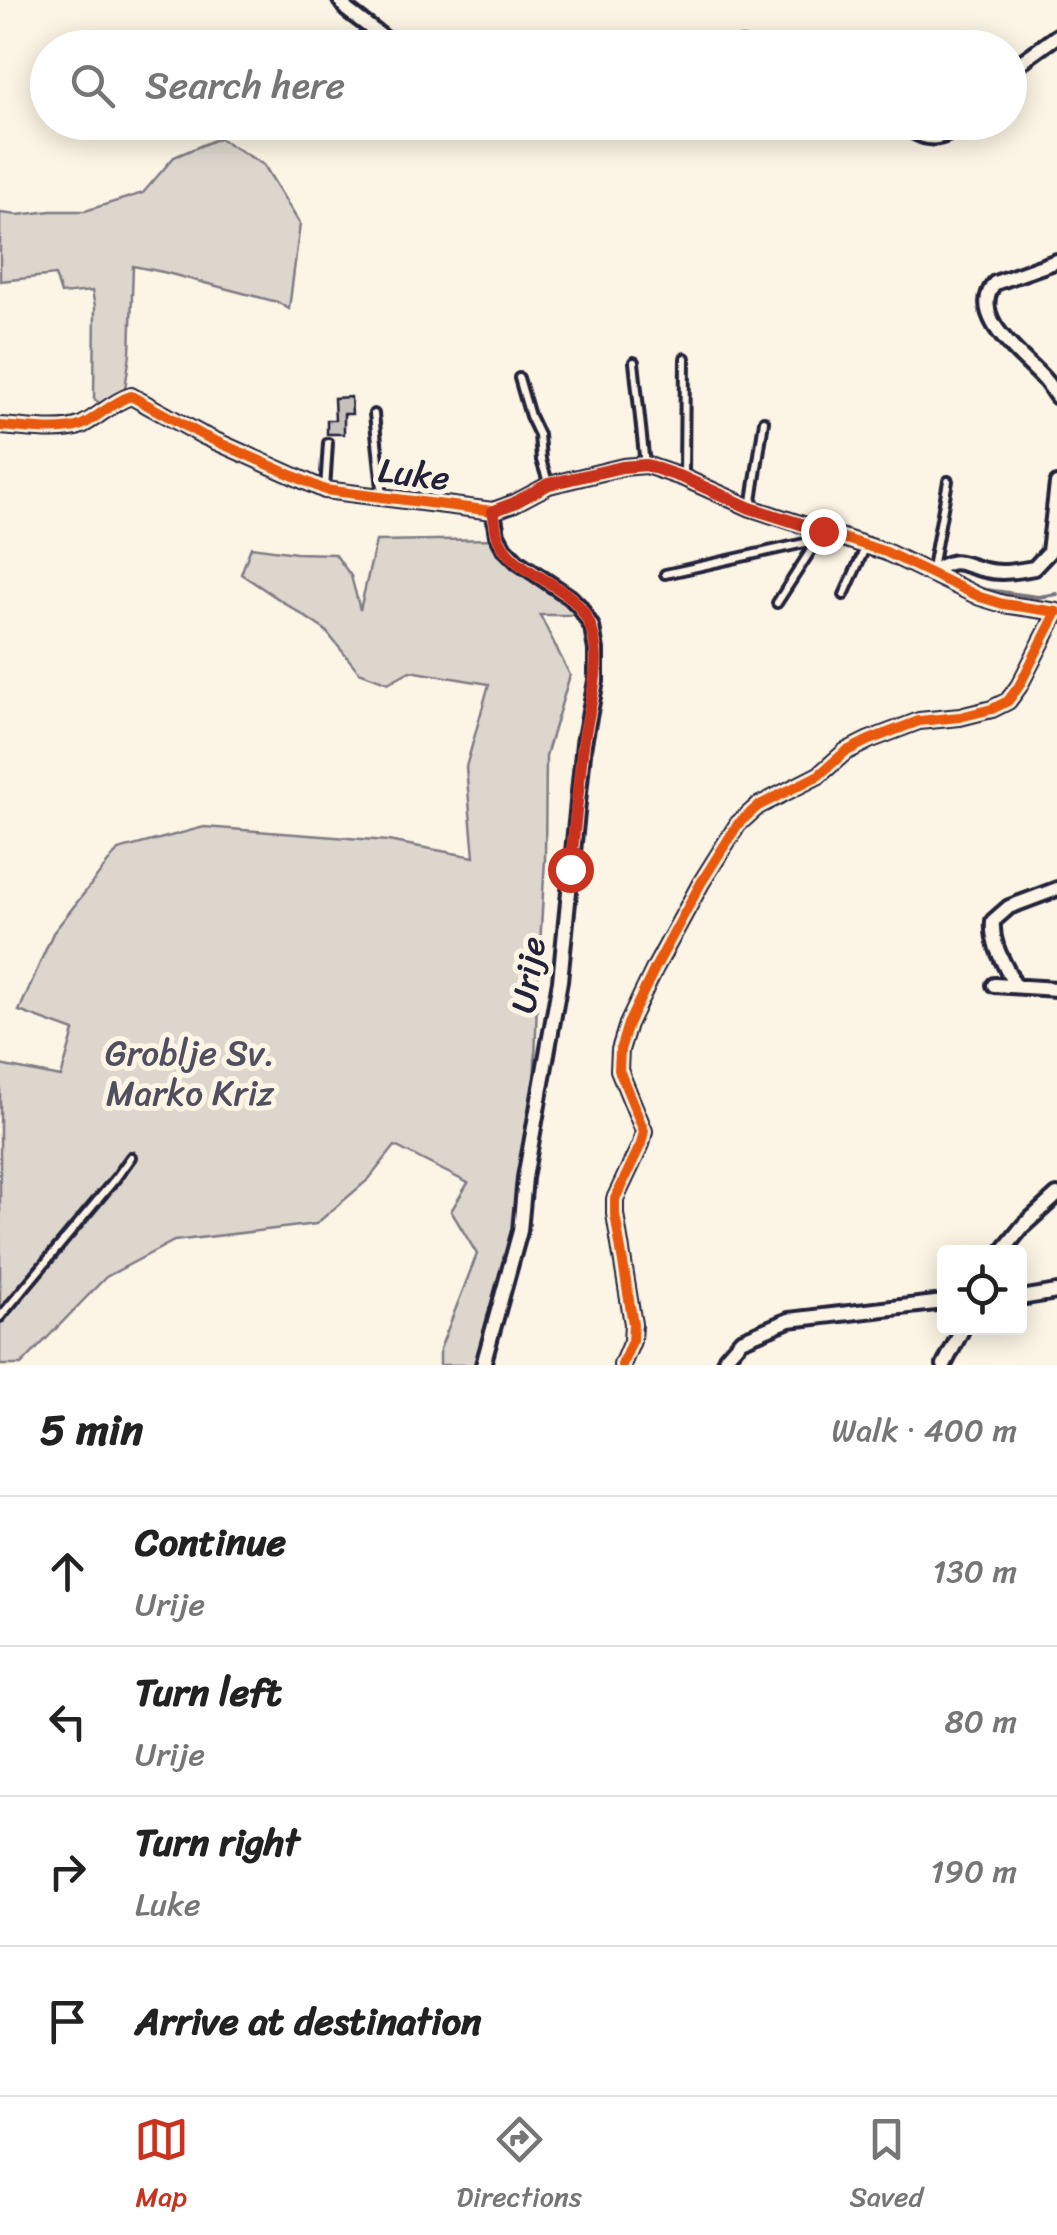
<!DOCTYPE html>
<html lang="en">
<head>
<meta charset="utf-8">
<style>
  :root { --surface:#fff; --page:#f6f6f6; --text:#222; --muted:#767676; --line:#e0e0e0; --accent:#c8321e }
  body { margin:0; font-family:Sriracha,sans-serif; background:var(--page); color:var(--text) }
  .controls { position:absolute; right:30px; bottom:30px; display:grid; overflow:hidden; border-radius:10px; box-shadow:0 5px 25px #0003 }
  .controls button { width:90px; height:90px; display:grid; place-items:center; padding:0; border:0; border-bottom:2px solid var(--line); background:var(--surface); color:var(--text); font:50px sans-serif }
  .stop { position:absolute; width:30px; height:30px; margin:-22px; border:8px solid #c8321e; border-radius:50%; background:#fff }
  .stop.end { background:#c8321e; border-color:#fff; box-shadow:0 2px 10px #0008 }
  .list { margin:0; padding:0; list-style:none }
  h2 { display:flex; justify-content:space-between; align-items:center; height:130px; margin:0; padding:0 40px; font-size:42px }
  h2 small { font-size:32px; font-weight:400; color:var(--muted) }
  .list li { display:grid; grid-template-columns:65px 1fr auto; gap:30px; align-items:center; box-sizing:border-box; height:150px; padding:0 40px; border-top:2px solid var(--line) }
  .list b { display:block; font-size:38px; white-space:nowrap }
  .list p { margin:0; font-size:32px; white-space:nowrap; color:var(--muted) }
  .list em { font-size:32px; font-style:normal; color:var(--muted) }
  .icon { flex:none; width:55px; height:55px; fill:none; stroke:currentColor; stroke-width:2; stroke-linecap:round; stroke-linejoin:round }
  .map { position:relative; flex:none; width:1057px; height:1365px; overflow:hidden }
  .search { position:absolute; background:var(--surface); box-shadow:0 5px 25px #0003; left:30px; right:30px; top:30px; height:110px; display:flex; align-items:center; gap:25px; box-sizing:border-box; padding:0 35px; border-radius:55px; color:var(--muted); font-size:38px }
  .sheet { height:730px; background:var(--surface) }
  nav { display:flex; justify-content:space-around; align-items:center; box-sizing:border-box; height:140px; border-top:2px solid var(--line); background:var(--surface); font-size:28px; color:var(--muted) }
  nav a { display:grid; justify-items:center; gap:5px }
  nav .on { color:var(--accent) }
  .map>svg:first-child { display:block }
  .green { fill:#dcd6cc; stroke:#7f7c84; stroke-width:2.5 }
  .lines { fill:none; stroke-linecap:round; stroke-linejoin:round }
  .stream { stroke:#78757e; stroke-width:4 }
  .building { fill:#c6c1bb; stroke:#22223b; stroke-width:2.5 }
  .lane-casing { stroke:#22223b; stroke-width:14 }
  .street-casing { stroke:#22223b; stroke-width:20 }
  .lane { stroke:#fcf5e5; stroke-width:6 }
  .street { stroke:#fcf5e5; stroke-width:12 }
  .cycleway-casing { stroke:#fcf5e5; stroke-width:16 }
  .cycleway { stroke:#e8590c; stroke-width:10 }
  .route { stroke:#c8321e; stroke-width:12 }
  .labels { text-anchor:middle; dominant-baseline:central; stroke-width:10; stroke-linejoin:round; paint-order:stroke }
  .street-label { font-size:35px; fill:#22223b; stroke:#fcf5e5 }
  .park-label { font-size:35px; fill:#504f5f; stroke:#fcf5e5 }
</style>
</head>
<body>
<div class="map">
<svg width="1057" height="1365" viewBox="0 0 1057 1365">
  <rect width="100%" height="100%" fill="#fcf5e5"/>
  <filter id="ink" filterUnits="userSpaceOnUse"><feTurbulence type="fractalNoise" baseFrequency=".01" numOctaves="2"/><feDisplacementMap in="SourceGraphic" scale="20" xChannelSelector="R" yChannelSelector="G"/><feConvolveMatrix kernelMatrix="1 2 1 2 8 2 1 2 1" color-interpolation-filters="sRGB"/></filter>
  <g filter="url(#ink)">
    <path class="green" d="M219 138 264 165 300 224 289 309 277 302 163 272 133 266 130 354 125 389 102 405 94 399 95 306 92 291 61 294 55 275 0 281V213L18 215 51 211H85L143 193 174 157Z
      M497 539 585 615H540L570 675 546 756 545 859 537 998 532 1162 483 1365H440V1349L477 1254 451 1211 468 1183 395 1146 369 1179 316 1224 174 1241 106 1277 21 1365H0V1065L61 1077 74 1031 19 1011 53 933 118 850 204 827 388 841 474 857 466 767 489 684 410 671 388 683 359 672 325 630 241 574 251 547 296 553 335 554 351 576 360 610 376 541Z"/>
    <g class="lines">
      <path class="stream" d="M949 573 980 589 1038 597 1057 594"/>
    </g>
    <path class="building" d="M351 397 352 414H344V434H327V420H335L334 398Z"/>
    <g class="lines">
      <defs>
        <path id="lane" d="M634 362 645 465
          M519 378 530 416 539 435 541 460 549 485
          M374 414 383 497
          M684 476 685 358
          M325 490 328 443
          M751 508 764 421
          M932 568 948 481
          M665 574 818 540
          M844 595 866 546
          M777 603 817 541
          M0 1317 116 1178 131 1157"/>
        <path id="street" d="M340 0 347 10 397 48
          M730 48 743 46 751 48
          M1010 74 1021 62 1057 36
          M900 122C922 140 941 145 962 122
          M1057 261 995 283C967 316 1022 355 1042 377 1048 383 1052 390 1057 397
          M0 426C23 427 61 434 82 425 98 417 114 401 131 396L202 435 325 490 493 511 515 503 549 485 623 467 646 465 684 478 751 508 886 552 980 597 1003 604 1057 612 1019 686 1008 701 992 709 960 717 919 721 869 740 845 752 819 775 758 806 738 824 701 883 655 968 628 1024 620 1050 619 1070 644 1131 641 1144 615 1199V1214L633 1324 632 1341 622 1365
          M931 572C959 555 958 564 985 570 1001 574 1018 571 1034 568L1049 552 1057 484
          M994 985 1057 989
          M1015 986C1005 964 991 946 993 921L1009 907 1057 889
          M1002 1252 1023 1226 1057 1195
          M1020 1298 1057 1292
          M483 1365 520 1231 525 1178 560 981 584 743 596 681V650L592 627 579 606 570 597 518 562 504 548 497 535 493 511
          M723 1365 726 1357 741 1340 789 1320 944 1302
          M944 1365 963 1328"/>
      </defs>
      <use href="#lane" class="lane-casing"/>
      <use href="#street" class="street-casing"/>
      <use href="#lane" class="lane"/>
      <use href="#street" class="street"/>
      <defs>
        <path id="cycleway" d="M0 426C23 427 61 434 82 425 98 417 114 401 131 396L202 435 325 490 493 511 515 503 549 485 623 467 646 465 684 478 751 508 886 552 980 597 1003 604 1057 612 1019 686 1008 701 992 709 960 717 919 721 869 740 845 752 819 775 758 806 738 824 701 883 655 968 628 1024 620 1050 619 1070 644 1131 641 1144 615 1199V1214L633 1324 632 1341 622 1365"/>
      </defs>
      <use href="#cycleway" class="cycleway-casing"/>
      <use href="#cycleway" class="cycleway"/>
    </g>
  </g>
  <g class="lines" filter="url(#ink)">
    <path class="route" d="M570 869C575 828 578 787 583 746 589 700 612 644 577 604 555 579 507 569 497 534 495 526 495 518 493 511L514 503 548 484 622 467 646 465 684 478 750 508 823 531"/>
  </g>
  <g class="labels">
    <g class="street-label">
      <text transform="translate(414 474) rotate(7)">Luke</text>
      <text transform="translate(528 975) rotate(-82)">Urije</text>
    </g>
    <g class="park-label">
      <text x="190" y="1053">Groblje Sv.<tspan x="190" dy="40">Marko Kriz</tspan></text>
    </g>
  </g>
</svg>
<div class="controls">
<button><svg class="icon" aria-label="locate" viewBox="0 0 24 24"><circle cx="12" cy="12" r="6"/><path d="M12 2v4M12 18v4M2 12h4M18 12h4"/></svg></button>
</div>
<div class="stop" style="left:570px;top:869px"></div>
<div class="stop end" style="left:823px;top:531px"></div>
<div class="search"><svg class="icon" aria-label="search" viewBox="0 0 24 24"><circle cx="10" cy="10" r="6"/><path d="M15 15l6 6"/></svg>Search here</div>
</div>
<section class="sheet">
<h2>5 min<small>Walk · 400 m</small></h2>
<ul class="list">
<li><svg class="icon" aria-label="ahead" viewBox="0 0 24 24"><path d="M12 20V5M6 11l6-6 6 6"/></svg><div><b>Continue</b><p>Urije</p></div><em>130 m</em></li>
<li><svg class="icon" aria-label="left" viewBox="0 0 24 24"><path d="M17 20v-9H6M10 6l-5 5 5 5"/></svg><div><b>Turn left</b><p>Urije</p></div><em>80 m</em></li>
<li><svg class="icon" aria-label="right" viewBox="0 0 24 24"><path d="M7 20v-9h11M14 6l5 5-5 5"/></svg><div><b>Turn right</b><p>Luke</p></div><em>190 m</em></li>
<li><svg class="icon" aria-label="arrive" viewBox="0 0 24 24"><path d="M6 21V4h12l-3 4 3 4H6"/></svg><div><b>Arrive at destination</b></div></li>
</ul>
</section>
<nav>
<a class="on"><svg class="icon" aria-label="map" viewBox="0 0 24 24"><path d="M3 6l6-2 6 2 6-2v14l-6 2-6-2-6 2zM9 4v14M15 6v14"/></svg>Map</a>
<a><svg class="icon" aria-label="directions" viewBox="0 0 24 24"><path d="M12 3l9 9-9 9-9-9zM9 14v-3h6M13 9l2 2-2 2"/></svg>Directions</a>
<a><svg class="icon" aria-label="saved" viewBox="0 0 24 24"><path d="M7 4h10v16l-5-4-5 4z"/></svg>Saved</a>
</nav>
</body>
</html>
